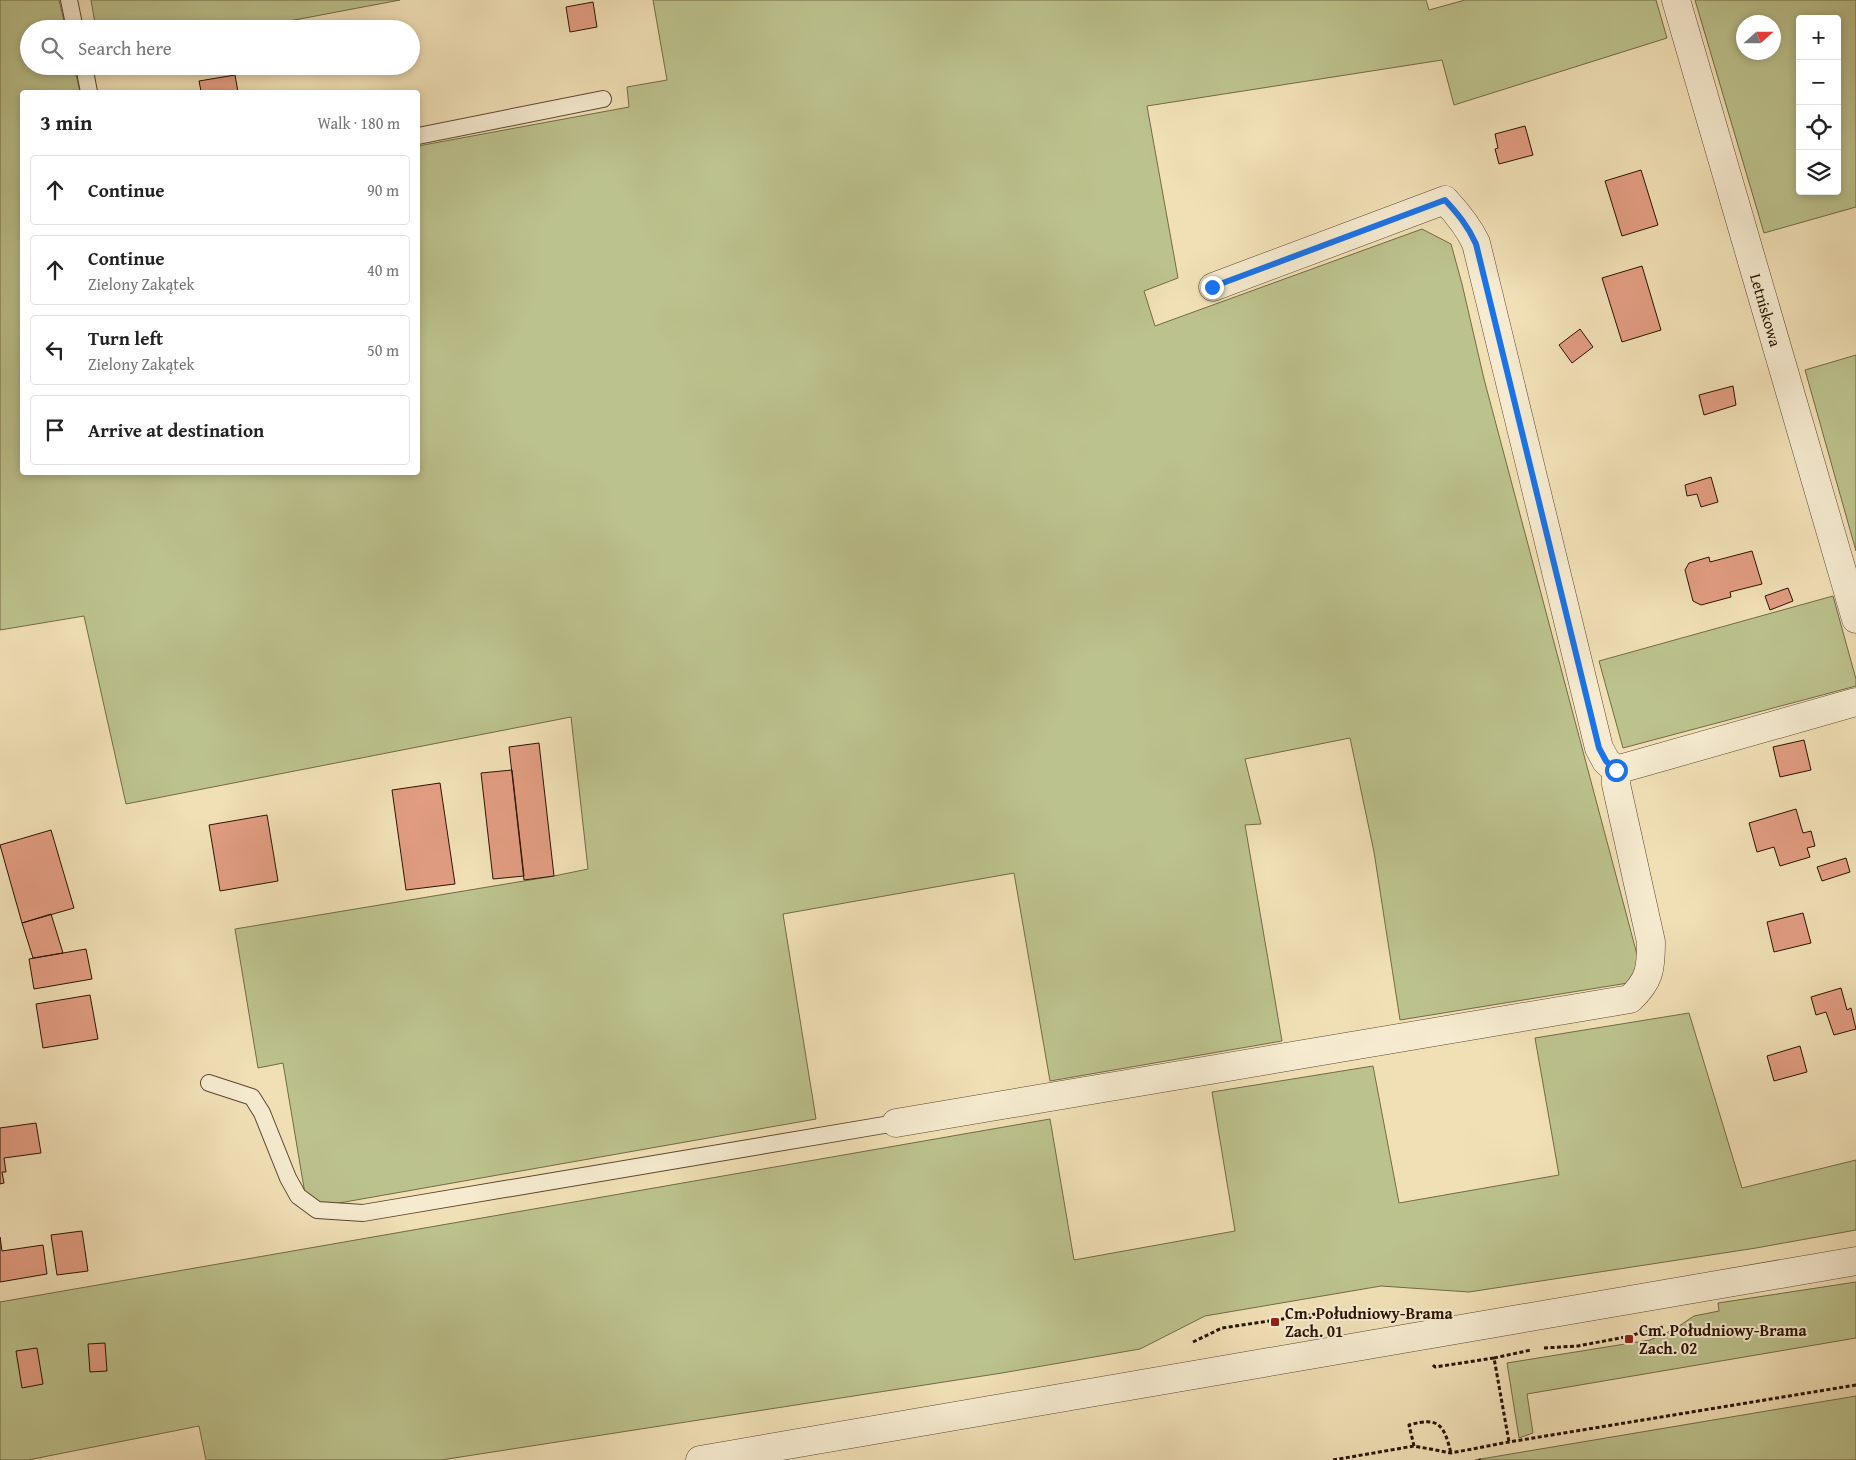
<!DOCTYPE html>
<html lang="en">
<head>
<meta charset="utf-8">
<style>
  :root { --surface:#fff; --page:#f2f2f2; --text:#222; --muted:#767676; --line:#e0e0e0 }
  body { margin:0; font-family:"Gentium Book Plus",serif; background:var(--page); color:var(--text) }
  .controls { position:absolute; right:15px; top:15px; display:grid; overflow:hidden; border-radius:5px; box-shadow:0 2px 8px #0003 }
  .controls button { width:45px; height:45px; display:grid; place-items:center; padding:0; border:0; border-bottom:1px solid var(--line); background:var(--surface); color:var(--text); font:25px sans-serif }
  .compass { position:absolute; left:1736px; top:15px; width:45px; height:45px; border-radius:50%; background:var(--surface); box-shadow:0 2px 8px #0003; rotate:69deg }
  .stop { position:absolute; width:15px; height:15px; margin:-11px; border:4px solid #1a73e8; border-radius:50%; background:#fff }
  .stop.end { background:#1a73e8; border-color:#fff; box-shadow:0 1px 5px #0008 }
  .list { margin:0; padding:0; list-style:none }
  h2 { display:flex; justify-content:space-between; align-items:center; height:65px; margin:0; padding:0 20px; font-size:21px }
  h2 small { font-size:16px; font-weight:400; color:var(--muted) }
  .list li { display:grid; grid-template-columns:32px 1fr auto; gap:15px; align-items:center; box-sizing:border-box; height:70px; margin:0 10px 10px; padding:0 10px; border:1px solid var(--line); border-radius:5px }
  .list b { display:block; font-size:19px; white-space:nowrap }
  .list p { margin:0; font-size:16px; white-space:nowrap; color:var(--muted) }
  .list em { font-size:16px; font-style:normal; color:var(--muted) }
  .icon { flex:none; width:28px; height:28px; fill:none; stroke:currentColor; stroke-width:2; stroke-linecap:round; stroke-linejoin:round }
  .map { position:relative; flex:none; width:1856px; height:1460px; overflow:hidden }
  .search { position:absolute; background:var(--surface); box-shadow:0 2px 8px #0003; left:20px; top:20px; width:400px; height:55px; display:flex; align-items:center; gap:12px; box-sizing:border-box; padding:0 18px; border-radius:28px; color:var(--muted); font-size:19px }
  .panel { position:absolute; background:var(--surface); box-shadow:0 2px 8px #0003; left:20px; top:90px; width:400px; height:385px; border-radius:5px }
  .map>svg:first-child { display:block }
  .green { fill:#bcc28d; stroke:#736a47; fill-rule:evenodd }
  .building { fill:#e29d82; stroke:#2a1201 }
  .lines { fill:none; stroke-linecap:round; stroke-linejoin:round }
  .lane-casing { stroke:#5c462e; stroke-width:18 }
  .street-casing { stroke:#5c462e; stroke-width:29 }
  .path { stroke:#2a1201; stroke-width:3; stroke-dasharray:4 2.5; stroke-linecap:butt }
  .lane { stroke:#f6ebd0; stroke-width:16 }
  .street { stroke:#f6ebd0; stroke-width:28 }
  .route { stroke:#1a73e8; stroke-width:6 }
  .poi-dot { fill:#8f2418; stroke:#f6ebd0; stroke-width:2 }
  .labels { text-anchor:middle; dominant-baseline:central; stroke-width:4; stroke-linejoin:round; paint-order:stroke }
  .street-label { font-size:16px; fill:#2a1201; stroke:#f6ebd0 }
  .poi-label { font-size:16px; font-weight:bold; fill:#2a1201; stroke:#f6ebd0; text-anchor:start }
</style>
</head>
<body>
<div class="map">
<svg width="1856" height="1460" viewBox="0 0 1856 1460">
  <rect width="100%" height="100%" fill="#f1e0b6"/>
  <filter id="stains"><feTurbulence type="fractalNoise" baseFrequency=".004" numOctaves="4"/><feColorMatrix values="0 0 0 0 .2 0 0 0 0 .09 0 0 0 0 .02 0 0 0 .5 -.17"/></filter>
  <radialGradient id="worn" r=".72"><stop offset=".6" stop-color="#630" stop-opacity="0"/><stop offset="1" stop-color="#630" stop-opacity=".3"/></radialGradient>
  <path class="green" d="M0 0H59L66 29H29V66H74L80 92H22V472H418V146L629 107 627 87 667 80 653 0H1426L1429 10 1465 0H1656L1667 38 1454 105 1442 60 1147 106 1178 278 1144 291 1155 326 1422 229 1451 244 1462 284 1484 379 1639 962 1628 983 1400 1020 1374 852 1350 738 1245 759 1261 824 1245 825 1282 1041 1050 1081 1014 873 783 914 816 1119 322 1206 305 1194 283 1063 258 1068 235 929 554 876 588 869 571 717 126 804 84 616 0 630Z
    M91 0H400L247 29H96Z
    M1695 0H1856V207L1764 233ZM1800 19H1837V191H1800ZM1744 22H1774V52H1744Z
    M1856 355V551L1805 370Z
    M1833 596 1856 679V686L1623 748 1599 661Z
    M1689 1013 1742 1188 1856 1160V1230L1756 1248 1469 1292 1381 1286 1205 1316 1140 1349 1002 1373 441 1460H206L199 1426 28 1460H0V1302L1050 1119 1074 1260 1235 1231 1212 1092 1373 1066 1399 1203 1559 1175 1535 1038Z
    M1856 1282V1338L1527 1394 1533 1433 1519 1438 1507 1363 1650 1340 1673 1330 1694 1316 1719 1311 1718 1303Z
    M1856 1396V1460H1475Z"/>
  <path class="building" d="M593 2 597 27 570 32 566 7Z
    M244 66H278L245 73Z
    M235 75 238 92H194L201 91 199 81Z
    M1525 126 1533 155 1499 164 1495 149 1498 148 1495 134Z
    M1641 170 1658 225 1622 236 1605 181Z
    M1642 266 1661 330 1622 342 1602 278Z
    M1580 329 1593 347 1572 363 1559 345Z
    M1733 386 1736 405 1704 415 1699 395Z
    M1711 477 1718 502 1701 507 1697 494 1687 496 1685 485Z
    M1752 551 1762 584 1730 592 1731 597 1701 605 1693 601 1685 570 1689 563 1709 557 1710 562Z
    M1788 588 1793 601 1770 610 1765 596Z
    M1804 740 1811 770 1780 777 1773 747Z
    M539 743 554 876 524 880 509 747Z
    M512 770 524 876 493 879 481 773Z
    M440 783 455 884 406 890 392 790Z
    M1796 809 1803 833 1811 831 1815 846 1807 848 1810 857 1780 866 1774 847 1757 852 1749 823Z
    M267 815 278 881 220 891 209 825Z
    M51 830 74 908 22 923 0 845Z
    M1846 858 1850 872 1822 881 1817 867Z
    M1803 913 1811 943 1774 952 1767 922Z
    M51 914 63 953 33 958 22 923Z
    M86 949 92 979 34 989 29 959Z
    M1841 988 1847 1010 1851 1008 1856 1029 1834 1035 1826 1012 1816 1015 1811 997Z
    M90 995 98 1039 43 1048 36 1004Z
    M1800 1046 1807 1072 1774 1081 1767 1056Z
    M36 1123 41 1153 4 1158 6 1172H2L4 1183 0 1184V1128Z
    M82 1231 88 1271 57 1275 51 1235Z
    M0 1237 2 1251 43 1245 47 1274 0 1282Z
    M105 1343 107 1371 90 1372 88 1344Z
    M37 1348 43 1384 22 1388 16 1351Z"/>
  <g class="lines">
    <defs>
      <path id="lane" d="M69 0 75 29
        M84 66 89 92
        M418 136 603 99
        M209 1083 252 1097 262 1113 288 1178 298 1196 317 1210 363 1213 896 1123"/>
      <path id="street" d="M1676 0 1856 619
        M1616 770 1856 702
        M896 1123 1630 999C1650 980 1651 969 1651 942L1616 784V770L1606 761 1599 748 1476 243C1468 226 1458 214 1445 200L1213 287
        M700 1460 1856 1261"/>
    </defs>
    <use href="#lane" class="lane-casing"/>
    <use href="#street" class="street-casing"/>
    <path class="path" d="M1193 1342 1222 1328 1323 1313 1348 1316
      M1544 1348 1578 1346 1625 1337 1663 1327
      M1494 1358 1531 1350
      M1433 1365 1435 1367 1494 1358 1509 1442
      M1414 1446 1409 1425C1440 1416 1444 1426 1451 1453
      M1479 1459 1480 1460
      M1333 1460 1414 1446 1451 1453 1509 1442 1856 1385"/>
    <use href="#lane" class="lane"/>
    <use href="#street" class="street"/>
  </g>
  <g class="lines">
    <path class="route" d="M1212 287 1445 200C1458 214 1468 226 1476 244L1599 748 1606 761 1616 770"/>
  </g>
  <g class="poi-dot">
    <rect x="1270" y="1317" width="10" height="10" rx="2.5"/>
    <rect x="1624" y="1334" width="10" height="10" rx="2.5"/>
  </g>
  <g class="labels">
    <g class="street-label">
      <text transform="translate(1766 310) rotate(74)">Letniskowa</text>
    </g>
    <g class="poi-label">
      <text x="1285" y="1313">Cm. Południowy-Brama<tspan x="1285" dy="18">Zach. 01</tspan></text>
      <text x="1639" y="1330">Cm. Południowy-Brama<tspan x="1639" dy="18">Zach. 02</tspan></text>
    </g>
  </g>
  <rect width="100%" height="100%" filter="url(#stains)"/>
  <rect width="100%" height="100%" fill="url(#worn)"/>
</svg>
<div class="controls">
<button>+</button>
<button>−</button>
<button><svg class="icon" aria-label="locate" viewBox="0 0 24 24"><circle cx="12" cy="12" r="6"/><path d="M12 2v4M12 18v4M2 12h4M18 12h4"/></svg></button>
<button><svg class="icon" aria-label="layers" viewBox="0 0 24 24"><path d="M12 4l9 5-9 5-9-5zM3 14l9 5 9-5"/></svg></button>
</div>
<svg class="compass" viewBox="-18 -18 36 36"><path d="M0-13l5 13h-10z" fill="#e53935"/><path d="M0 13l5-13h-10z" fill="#767676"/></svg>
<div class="stop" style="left:1616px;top:770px"></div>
<div class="stop end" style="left:1212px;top:287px"></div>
<div class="search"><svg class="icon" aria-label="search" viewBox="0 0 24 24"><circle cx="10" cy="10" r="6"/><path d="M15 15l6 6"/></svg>Search here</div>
<section class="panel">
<h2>3 min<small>Walk · 180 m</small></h2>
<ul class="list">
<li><svg class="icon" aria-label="ahead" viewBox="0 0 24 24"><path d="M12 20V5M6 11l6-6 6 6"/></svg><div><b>Continue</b></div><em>90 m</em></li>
<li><svg class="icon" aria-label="ahead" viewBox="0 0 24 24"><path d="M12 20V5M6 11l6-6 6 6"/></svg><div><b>Continue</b><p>Zielony Zakątek</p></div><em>40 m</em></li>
<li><svg class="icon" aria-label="left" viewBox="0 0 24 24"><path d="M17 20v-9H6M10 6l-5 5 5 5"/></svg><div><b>Turn left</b><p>Zielony Zakątek</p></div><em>50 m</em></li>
<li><svg class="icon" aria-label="arrive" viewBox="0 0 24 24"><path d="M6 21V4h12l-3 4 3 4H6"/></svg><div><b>Arrive at destination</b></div></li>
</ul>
</section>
</div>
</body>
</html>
